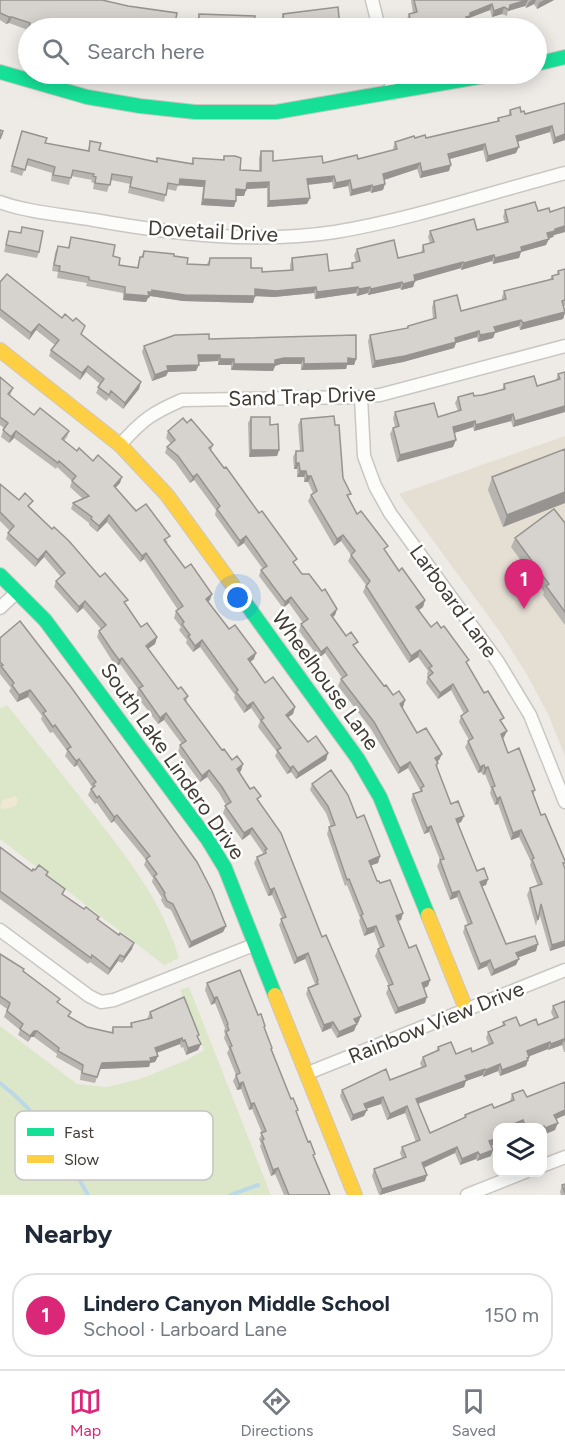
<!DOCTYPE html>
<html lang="en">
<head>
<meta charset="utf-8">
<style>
  :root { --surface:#fff; --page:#f6f6f7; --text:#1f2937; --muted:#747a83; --line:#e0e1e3; --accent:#db2777 }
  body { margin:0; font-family:Figtree,sans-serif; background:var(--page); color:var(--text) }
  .controls { position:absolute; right:18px; bottom:18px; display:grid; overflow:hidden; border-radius:12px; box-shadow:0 3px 15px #0003 }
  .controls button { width:54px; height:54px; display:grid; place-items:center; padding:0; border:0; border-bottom:2px solid var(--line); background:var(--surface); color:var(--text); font:30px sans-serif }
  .you { position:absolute; left:238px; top:598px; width:21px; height:21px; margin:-15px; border:4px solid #fff; border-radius:50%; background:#1a73e8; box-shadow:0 0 0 9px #1a73e833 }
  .badge { display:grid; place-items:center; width:39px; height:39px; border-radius:50%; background:var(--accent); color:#fff; font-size:20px; font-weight:700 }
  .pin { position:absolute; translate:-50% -50px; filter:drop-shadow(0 2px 3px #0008) }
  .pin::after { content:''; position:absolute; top:32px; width:21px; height:18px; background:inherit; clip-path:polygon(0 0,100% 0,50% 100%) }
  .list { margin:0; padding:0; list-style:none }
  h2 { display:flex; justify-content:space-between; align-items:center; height:78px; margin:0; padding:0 24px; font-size:26px }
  h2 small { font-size:20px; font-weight:400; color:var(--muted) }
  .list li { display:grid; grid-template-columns:39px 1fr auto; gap:18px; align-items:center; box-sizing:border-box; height:84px; margin:0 12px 12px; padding:0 12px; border:2px solid var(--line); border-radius:24px }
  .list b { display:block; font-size:22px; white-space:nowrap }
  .list p { margin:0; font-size:20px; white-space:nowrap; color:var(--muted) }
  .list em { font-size:20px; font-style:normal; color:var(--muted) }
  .icon { flex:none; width:33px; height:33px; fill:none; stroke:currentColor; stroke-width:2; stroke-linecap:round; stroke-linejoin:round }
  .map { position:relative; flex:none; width:565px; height:1195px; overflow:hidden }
  .search { position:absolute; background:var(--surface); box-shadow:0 3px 15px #0003; left:18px; right:18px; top:18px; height:66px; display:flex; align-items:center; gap:15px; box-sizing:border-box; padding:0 21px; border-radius:33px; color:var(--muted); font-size:22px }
  .sheet { height:174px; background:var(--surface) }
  nav { display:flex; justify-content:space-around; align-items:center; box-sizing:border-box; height:84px; border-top:2px solid var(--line); background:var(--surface); font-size:16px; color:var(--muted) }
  nav a { display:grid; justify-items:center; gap:3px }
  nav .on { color:var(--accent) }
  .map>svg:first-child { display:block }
  .education { fill:#e4ded3 }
  .green { fill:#dce6c9 }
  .sand { fill:#f1e8d3 }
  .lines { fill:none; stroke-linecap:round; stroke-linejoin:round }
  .stream { stroke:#bbd8e8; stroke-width:4 }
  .street-casing { stroke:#cac7c3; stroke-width:15 }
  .fast-casing { stroke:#ccc8bf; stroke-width:16 }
  .slow-casing { stroke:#ccc8bf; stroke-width:16 }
  .street { stroke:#fcfcfb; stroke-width:12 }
  .fast { stroke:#16e098; stroke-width:14 }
  .slow { stroke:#ffcf43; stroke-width:14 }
  .wall { fill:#b8b5b1 }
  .shaded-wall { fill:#969390 }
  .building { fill:#d6d2ce; stroke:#969390; stroke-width:1.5 }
  .labels { text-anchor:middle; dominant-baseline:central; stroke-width:5; stroke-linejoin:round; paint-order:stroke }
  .street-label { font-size:21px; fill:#423c35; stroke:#fff }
  .key { fill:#fff; stroke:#c6c4c2; stroke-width:1.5 }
  .key-label { font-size:16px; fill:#423c35 }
</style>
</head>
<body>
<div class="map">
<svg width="565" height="1195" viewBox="0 0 565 1195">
  <rect width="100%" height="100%" fill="#eeebe7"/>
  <path class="education" d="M565 436V756L548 714 526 673 500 632 399 494Z"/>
  <path class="green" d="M7 705C34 739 61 772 87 806 124 853 162 900 179 958L164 965 0 839V708Z
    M189 987 271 1195H0V1026L77 1084 107 1087 140 1079 187 1060 204 1050 180 990Z"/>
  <path class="sand" d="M15 796 18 800 15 806 5 809 0 808 3 800Z"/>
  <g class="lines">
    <path class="stream" d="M0 1083C38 1112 65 1153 88 1195
      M231 1195 258 1185"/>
    <defs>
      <path id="street" d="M372 0 379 28
        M389 74 393 93
        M0 202C26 212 65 215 94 220 173 234 255 244 335 232 413 219 489 193 565 173
        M361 397 364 456 375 486 390 513 498 662 530 715 565 802
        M120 445C142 420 152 413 182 400L361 397 380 395 565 346
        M0 608 17 592
        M0 930 89 996 101 1002 114 1000 256 944
        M308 1073 565 970
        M542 1166 565 1157
        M467 1195 525 1172"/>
      <path id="fast" d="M536 64 565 57
        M0 72 87 97 140 106 195 112H276L496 74
        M0 575 45 620 208 840 225 868 275 995
        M239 594 358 759 380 797 428 915"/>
      <path id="slow" d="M0 350 120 445 167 495 239 594
        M428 915 466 1009
        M275 995 355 1195"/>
    </defs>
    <use href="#street" class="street-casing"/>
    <use href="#fast" class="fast-casing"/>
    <use href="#slow" class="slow-casing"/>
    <use href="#street" class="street"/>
    <use href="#fast" class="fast"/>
    <use href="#slow" class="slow"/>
  </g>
  <path class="wall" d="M0 0 197 27V21L199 14 254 28H28V35L27 34 28 30 9 23 6 24 0 20Z
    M411 0H554L537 9 534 4 526 8 525 6 508 11 507 16 502 14 492 17 490 10 469 18 466 28H408L406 21 409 14 413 13Z
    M283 14 340 28H274L275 26 281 25V21Z
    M565 103V140L553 144 550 132 517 141 516 153 486 162 483 150 449 159V171L420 178 417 169 384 180 383 190 371 193 370 191 350 196 348 186 333 189 332 182 308 185 307 204 267 207V188L246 189 244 196H236L234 207 201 205 203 187 178 185 176 191 167 189 164 202 128 193 130 184 111 180 107 192 93 189 94 183 91 182 92 180 71 176 69 185 51 181 52 173 26 165 22 176 10 172 20 138 88 151 90 141 99 150 156 162 157 158 191 164 193 158 223 160 224 156 240 170 259 171V158L261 151 273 161 323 163 358 159 394 150 393 148 395 142 415 138H426L497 121 498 118 508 116 510 110 521 112 525 114Z
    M565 207V232L554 235 553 237 548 239 546 245 521 252 519 258 493 264 492 261 461 270V268L415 281 413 287 401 290 400 288 368 295V293L357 296 356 293 315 299 314 293 274 297 255 296 253 303 183 301 150 296 149 298H148L146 302 123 300V293L86 286 87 283 57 278 58 272 52 271 55 253 58 246 68 248 71 237 113 256 119 265 137 267 140 257H141L144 251 174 256 187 264H207L210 258 251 268 262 272 290 270V265L292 258 329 271 350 268 352 263 356 262 354 255 357 249 398 258 421 253 423 245 430 243 428 237 430 231 477 230 505 223 503 217 505 210 550 212Z
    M22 227 39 252 37 258 4 252 9 231 20 233Z
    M565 269V306H563L565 313 563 319 520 330 519 326 495 333 493 338 478 342 477 337 456 343 454 348 403 362 372 368 368 341 370 335 407 328 408 326 433 319 432 307 434 301 461 311 502 300V297L504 291 550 279 552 276 557 274 558 271Z
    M0 282 82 335 139 389 123 409 109 398 106 401 96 393 100 384 86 372 80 380 49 356 51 350 55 345 36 330 29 340 0 317Z
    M209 339 356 359 354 365H347L346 369 301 370V364H281L275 366 273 371 231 370V365H218V361L198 362 196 371 168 372 166 376 152 381 142 352 144 346Z
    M565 372V412L513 427 511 421 474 431 473 427 454 433 453 447 397 462 390 434 393 428 395 427 393 418 395 412 438 417 458 411 455 403 458 397 482 395 502 390 504 384 537 386 556 380 558 374Z
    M0 377 13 388 10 396 34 415 69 431 67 437 64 441 77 451 93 461 120 483 115 488 168 542 166 543 185 568 210 600 208 602 254 659 250 662 265 683 295 707 293 714 288 717 308 742 328 753 326 760 296 779 291 772 287 774 275 756 277 752 258 727 260 721 251 708 244 713 234 698 235 695 200 647 193 652 186 643 187 640 179 630 181 627 174 618 176 611 178 610 144 559 140 562 107 522 97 532 89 525V523L71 509 73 503 83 499 70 487 72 481 57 467 56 469 14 438 9 443 1 437 4 428 0 425Z
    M251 417 270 425 279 450 277 456 249 457 248 423Z
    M301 419 335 425 343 478 349 498 357 514 399 571 425 600 423 607 418 610 431 627 467 665 507 731 504 737 503 738 508 753 535 790 533 796 541 815 565 861 564 866 565 869V946L550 951 539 913 536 926 527 895 530 888 538 886 530 865 531 862 519 837 511 840 498 804 495 805 490 793 491 789 485 774 483 775 481 772 478 773 465 747 469 740 459 722 461 716 464 714 451 690 438 699 426 683 428 676 427 674 428 671 418 657 409 663 363 592 366 585 348 561 351 555 341 541 334 546 308 501 311 495 313 493 308 482H304V477H297V469H294L293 457 296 451H300L298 425Z
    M187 423 213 445 211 451 259 513 302 574 337 609 335 615 333 617 384 686 393 695 405 700 403 707 402 708 417 733 442 754 439 760 437 761 438 763 437 768 451 804 464 816 461 822 458 824 477 871 488 879 486 885 482 886 506 944 536 951 518 957 516 965 491 976 487 966 478 970 463 932 465 926 468 925 457 897 450 900 437 866 440 860 429 832 424 834 411 800 413 794 420 792V790L408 768 398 774 371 729 338 686 341 679 342 678 325 653 319 658 299 631 301 624 303 623 289 603 283 608 259 576 261 570 263 569 244 543 238 547 215 515 216 510 194 480 190 483 175 462 165 453 167 447 171 444 166 438 168 431Z
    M565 449V503L503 527 488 490 492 477Z
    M0 484 19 500 30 507 100 577 126 605 141 627 157 637 155 644 148 649 178 689 188 696 186 702 222 750 241 771 239 772 259 801 322 937 361 1016 358 1023 356 1024 354 1031 337 1038 331 1028 322 1032 306 994 308 988 315 984 305 959 294 964 279 925 282 918 272 895 268 896 254 863 257 857 263 854V853L250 834 242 840 223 813 226 805 219 793 207 777 200 782 178 752 180 745 182 744 164 720 158 724 136 695 138 689 120 664 116 667 97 637 99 631 101 629 83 608 77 613 54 587 56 581 61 577 44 557 35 567 6 539 8 533 10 531 0 521Z
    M565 523V625L543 595 544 592 511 547 515 538Z
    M0 638 226 926 223 932 189 948 171 910 165 907 161 900 162 898 152 882 153 878 144 865 146 860 114 821 111 823 97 803 95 804 88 795 92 787 77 765 74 767 65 756 67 751 53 732 50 733 41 719 42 716 28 697 17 702 9 691 11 688 0 674Z
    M312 784 357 818 380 856 378 863 371 865 377 881 380 883 403 913 401 920 398 921 409 948 430 980 428 986 424 988 425 1003 395 1014 386 993 389 986 375 956 378 949 380 948 374 932 364 936 359 921 360 918 347 885 345 886 327 834 329 827H331L326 813 310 790Z
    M0 847 32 871 35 870 48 872 47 875 65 889 63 894 84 909 99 917 98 920 132 949 122 963 118 961 108 975 90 962 88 964 0 899Z
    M0 954 23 971 58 1003 69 1016 87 1027 111 1033 113 1027H130L131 1023 147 1019 150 1012 198 1038V1050L186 1055 183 1047 181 1048 180 1044 157 1053 158 1056 155 1062 150 1063 149 1067 100 1069 95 1083 80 1080 81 1071 56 1057 57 1054 34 1037H31L28 1042 18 1035 20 1030 4 1017 7 1009 0 1004Z
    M207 983 258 1015 265 1026 264 1029 272 1048V1050L314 1157 330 1195H284L275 1174 271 1176 260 1146 261 1144 259 1139 262 1133 252 1109 249 1110 241 1089 237 1090 233 1081 236 1075 227 1053 229 1049 224 1038 225 1034 224 1031 225 1028 215 1003 211 1005 205 990Z
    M565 1001V1052H564L562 1045 548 1050V1049L529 1056 526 1066 500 1076 498 1071 483 1077V1075L466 1081 464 1087 418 1104 430 1133 463 1118 465 1115 494 1108 510 1101 512 1094 527 1097 565 1082V1115L556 1119 555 1130 543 1135V1128H521L520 1126 517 1128H498V1143L491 1146V1156L477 1161 476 1159 460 1165 455 1153 424 1168 425 1181 379 1195 372 1176 374 1169 402 1158 400 1153 402 1147 416 1142 405 1113 387 1120 381 1104 366 1109 364 1116 351 1121 340 1096 342 1090 390 1080 422 1068 420 1063 423 1057 436 1051 438 1047 456 1054 472 1052 489 1045 486 1038 488 1032 502 1026 503 1022 520 1026 538 1025 554 1019 551 1012 553 1006Z
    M565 1184V1195H561L560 1192 562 1185Z"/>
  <path class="shaded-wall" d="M528 0 525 6 508 11 510 5Z
    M532 0H536L534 4 526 8 529 2Z
    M544 0H554L537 9 539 3Z
    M492 4 490 10 469 18 468 22 464 23 466 17 470 13Z
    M504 7 502 14 492 17 494 11Z
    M9 17H12L9 23 6 24Z
    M468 24 466 28H451Z
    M552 126 550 132 514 143 516 136Z
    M565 134V140L553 144 555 138Z
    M485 144 483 150 446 160 448 154Z
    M519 147 516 153 486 162 488 156Z
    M420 163 417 169 381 181 383 174Z
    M451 165 449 171 420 178 422 172Z
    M334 176 332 182 305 185 307 179Z
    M180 179 205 181 203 187 177 185Z
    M350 180 348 186 333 189 336 183Z
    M269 182 267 188 244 189 247 183Z
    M385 184 383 190 371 193 373 187Z
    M372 185 370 191 350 196 352 190Z
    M236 189 246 190 244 196H234Z
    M310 198 307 204 267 207 269 201Z
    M203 199 236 201 234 207 201 205Z
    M565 226V232L554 235 553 237 545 240 547 233 555 229Z
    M549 239 546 245 521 252 519 258 493 264 495 258 521 247Z
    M494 255 492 261 461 270 464 263Z
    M463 262 461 268 412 282 414 275Z
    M415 281 413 287 401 290 403 284Z
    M402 282 400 288 368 295 371 289Z
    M316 287 314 293 274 297 253 296 255 289Z
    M358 287 356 293 315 299 317 292Z
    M370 287 368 293 357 296 359 289Z
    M152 290 255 296 253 303 183 301 150 296 149 298H148L146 302 123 300 125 294 148 292Z
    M565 312 563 319 520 330 523 323Z
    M521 320 519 326 495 333 493 338 478 342 480 335 494 327Z
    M39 324 36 330 29 340 31 333Z
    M479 331 477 337 456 343 454 348 403 362 372 368 375 361Z
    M198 355H220L218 361 196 362Z
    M284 358H304L301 364H281L275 366 273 371 231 370 234 364Z
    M348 358 356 359 354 365H347L346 369 301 370 304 364Z
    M220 359H234L231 365H218Z
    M199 365 196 371 168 372 166 376 152 381 155 375 167 366Z
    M88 366 86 372 80 380 82 373Z
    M141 382 139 389 123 409 125 403Z
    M565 406V412L513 427 515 421Z
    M513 414 511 421 474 431 476 425Z
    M475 421 473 427 451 434 453 427Z
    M16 431 14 438 9 443 11 437Z
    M456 440 453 447 397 462 400 455Z
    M251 450H279L277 456 249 457Z
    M296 463H299L297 469H294Z
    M300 471H306L304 477H297Z
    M197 474 194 480 190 483 193 477Z
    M307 476H311L308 482H304Z
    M122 477 120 483 111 492 114 486Z
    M565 492V503L503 527 507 515Z
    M109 515 107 522 97 532 99 526Z
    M343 535 341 541 334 546 337 539Z
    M246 536 244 543 238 547 240 541Z
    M46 551 44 557 35 567 38 560Z
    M146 553 144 559 140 562 142 556Z
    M212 594 210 600 203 605 206 599Z
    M291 597 289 603 283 608 285 602Z
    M425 600 423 607 414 614 416 607Z
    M85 601 83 608 77 613 79 607Z
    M337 609 335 615 328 621 331 615Z
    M157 637 155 644 143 652 146 646Z
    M202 640 200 647 193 652 195 646Z
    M327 647 325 653 319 658 321 652Z
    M420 650 418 657 409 663 411 656Z
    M256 653 254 659 246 665 248 659Z
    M122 658 120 664 116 667 119 660Z
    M453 684 451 690 438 699 440 693Z
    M30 690 28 697 17 702 19 695Z
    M405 700 403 707 397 711 400 704Z
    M253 702 251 708 244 713 247 706Z
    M295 707 293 714 283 721 286 715Z
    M166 713 164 720 158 724 160 718Z
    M507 731 504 737 499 741 501 734Z
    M328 753 326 760 296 779 298 773Z
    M442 754 439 760 433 764 435 758Z
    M79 759 77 765 74 767 76 761Z
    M410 762 408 768 398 774 400 768Z
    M243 764 241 771 234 776 237 769Z
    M484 765 481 772 478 773 480 767Z
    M293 766 291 772 287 774 290 768Z
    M488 767 485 774 483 775 485 768Z
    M209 770 207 777 200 782 202 776Z
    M500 797 498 804 495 805 497 799Z
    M117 815 114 821 111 823 114 817Z
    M464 816 461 822 454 825 456 819Z
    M431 826 429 832 424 834 427 828Z
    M252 828 250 834 242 840 244 833Z
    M521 830 519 837 511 840 513 833Z
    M380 856 378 863 367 867 369 861Z
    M488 879 486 885 478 888 480 882Z
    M274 888 272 895 268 896 270 890Z
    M459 891 457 897 450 900 452 893Z
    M403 913 401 920 394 922 396 916Z
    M226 926 223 932 189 948 191 942Z
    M376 926 374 932 364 936 367 929Z
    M565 941V946L550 951 552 945Z
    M134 943 132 949 122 963 124 957Z
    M538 944 536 951 514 959 516 953Z
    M308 953 305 959 294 964 297 958Z
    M120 955 118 961 108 975 110 969Z
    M519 959 516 965 491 976 494 970Z
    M490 960 487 966 478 970 480 964Z
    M430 980 428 986 420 990 422 983Z
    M217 997 215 1003 211 1005 214 998Z
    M427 997 425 1003 395 1014 398 1008Z
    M361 1016 358 1023 352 1025 354 1019Z
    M333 1022 331 1028 322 1032 324 1025Z
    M357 1024 354 1031 337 1038 339 1032Z
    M34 1031H37L34 1037H31L28 1042 30 1036Z
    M182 1038 180 1044 153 1054 155 1048Z
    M564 1039 562 1045 548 1050 551 1044Z
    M550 1042 548 1049 525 1058 527 1051Z
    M201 1044 198 1050 186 1055 188 1048Z
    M158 1056 155 1062 150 1063 149 1067 100 1069 102 1063 150 1058Z
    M529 1057 526 1066 500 1076 502 1070Z
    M500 1064 498 1071 483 1077 486 1070Z
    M485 1069 483 1075 466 1081 464 1087 414 1105 416 1099 465 1076Z
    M243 1082 241 1089 237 1090 239 1084Z
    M383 1097 381 1104 362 1110 364 1104Z
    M254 1103 252 1109 249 1110 251 1104Z
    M407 1106 405 1113 387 1120 390 1114Z
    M367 1110 364 1116 351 1121 353 1115Z
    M565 1110V1115L552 1121 554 1115Z
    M523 1120 520 1126 517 1128H504Z
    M558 1123 555 1130 543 1135 545 1128Z
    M498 1138V1143L487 1147 489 1141Z
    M457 1147 455 1153 420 1169 422 1163Z
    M493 1150 491 1156 477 1161 480 1155Z
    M478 1152 476 1159 460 1165 462 1159Z
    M278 1168 275 1174 271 1176 273 1170Z
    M427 1175 425 1181 380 1195 382 1189Z"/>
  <path class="building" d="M0 0H102L128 6 177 13 175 23 199 27V14L255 16 254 28H29L30 23 12 17H9L0 13Z
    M414 0H527L510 5 509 10 504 7 494 11 492 4 470 13V16L466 17 468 24 451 28V26L441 28H412L409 14 417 12Z
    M338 7 340 28H275V26L284 25 283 14Z
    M565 103V134L555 138 552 126 516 136 519 147 488 156 485 144 448 154 451 165 422 172 420 163 383 174 385 184 373 187 372 185 352 190 350 180 336 183 334 176 307 179 310 198 269 201V182L247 183 246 190 236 189V201L203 199 205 181 180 179 179 185 168 183 166 195 130 187 132 177 112 174 110 185 95 183 96 177 93 176 94 174 73 170 71 178 53 175 55 167 28 159 25 170 12 166 22 131 47 138 45 143 89 151 90 141 101 143 99 150 157 162V158L193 164V158L224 160V156H235L241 158 240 170 261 171V151H273V161L322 156 323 163 357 155 358 159 397 149 395 142 414 136 415 138 425 135 426 138 499 121 498 118 511 115 510 110 520 107 521 112 524 111 525 114Z
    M0 130 3 131 0 139Z
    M535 202 538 211 549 208 550 212 565 207V226L555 229V231L547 233 549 239 521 247 522 251 495 258 494 255 464 263 463 262 414 275 415 281 403 284 402 282 371 289 370 287 359 289 358 287 317 292 316 287 276 291 255 289V296L185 295 152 290V292H148L149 296 125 294V287L89 280V277L59 271 60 266 54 265 58 246 69 248 71 237 115 245 113 256 120 258 119 265 138 268 140 257H143L144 251 174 254V256L188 258 187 264 209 265 210 258H251V268H262V272L293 270 292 258 327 254 329 271 353 268 352 263 360 261 357 249 394 240 398 258 424 252 423 245 434 242 430 231 474 219 477 230 508 222 505 210Z
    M22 227 43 231 39 252 6 245 9 231 21 233Z
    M565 269V300L562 301 565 312 523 323 521 320 494 327 496 332 480 335 479 331 455 338 456 342 405 356 375 361 370 335 408 328V326L436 318 434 301 457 295 461 311 506 299 504 291 553 279 552 276 559 274 558 271Z
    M7 274 62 318 65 314 73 321 76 318 85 326 81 334 141 382 125 403 111 391 109 395 98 387 104 379 88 366 82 373 51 350 59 340 39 324 31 333 0 309V282Z
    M209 334V339L356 335V359L348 358V363L304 364V358H284L275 360V364H234V359H220V355H198L199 365 167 366 168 370 155 375 144 346 175 335Z
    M565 372V406L515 421 513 414 476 425 475 421 453 427 456 440 400 455 393 428 399 426 395 412 434 403 438 417 461 410 458 397 473 393 474 396 482 395 505 389 504 384 534 376 537 386 560 379 558 374Z
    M0 377 13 388 8 394 34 415 40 408 69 431 62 439 77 451 79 448 93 461 98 455 122 477 114 486 136 511 146 504 170 536 164 540 185 568 191 564 212 594 206 599 229 629 235 625 256 653 248 659 256 670 265 683 273 677 295 707 286 715 308 742 316 736 328 753 298 773 293 766 290 768 277 750 281 748 261 720 264 718 253 702 247 706 236 692 238 690 202 640 195 646 188 636 190 635 182 624 184 622 176 611 183 606 146 553 142 556 109 515 99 526 91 519 92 517 73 503 89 496 72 481 76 476 59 461 58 463 16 431 11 437 3 430 8 423 0 417Z
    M334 416 335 425H339L343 478 351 494 347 495 357 514 361 511 388 546 384 549 399 571 402 568 425 600 416 607 431 627 437 622 441 628 444 626 469 660 466 662 484 693 488 691 504 718 500 720 507 731 501 734 508 753 519 748 535 790 532 791 541 815 545 814 565 861V863H563L565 869V941L552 945 541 904 538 920 530 888 542 884 532 859 534 858 521 830 513 833 500 797 497 799 492 787 495 786 488 767 485 768 484 765 480 767 468 741 473 738 461 716 468 711 453 684 440 693 428 677 433 673 429 668 432 666 420 650 411 656 366 586 370 581 351 555 355 551 343 535 337 539 311 495 317 491 311 476H307L306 471H300L299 463H296V451H303L301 419Z
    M251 417H270V425L278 424 279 450H251Z
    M183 418 187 423 191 419 213 445 209 448 224 468 226 467 259 513 262 511 297 559 293 562 302 574H309L322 591 325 589 337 609 331 615 346 636 351 632 358 642 353 645 384 686 386 685 393 695 399 691 405 700 400 704 417 733 426 728 442 754 435 758 438 763 436 765 451 804 458 801 464 816 456 819 464 839 477 871 484 868 488 879 480 882 506 944 535 936 538 944 516 953 519 959 494 970 490 960 480 964 465 926 472 923 459 891 452 893 440 860 444 859 431 826 427 828 413 794 422 791 421 788 424 786 410 762 400 768 374 722 341 679 347 675 327 647 321 652 301 624 308 619 291 597 285 602 261 570 267 566 246 536 240 541 217 509 220 506 197 474 193 477 178 456 167 447 175 440 168 431Z
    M565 449V492L507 515 492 477Z
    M0 484 19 500 25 493 33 501 28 506 52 529 54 527 69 541 100 577 105 573 128 600 124 602 141 627 147 623 157 637 146 646 178 689 181 687 188 696 184 699 222 750 224 749 232 760 237 756 243 764 237 769 250 789 254 787 261 796 257 799 281 833 322 937 326 935 361 1016 354 1019 357 1024 339 1032 333 1022 324 1025 308 988 318 984 317 981 318 980 308 953 297 958 281 919 286 917 274 888 270 890 257 857 266 853 265 850 267 849 252 828 244 833 225 806 231 802 222 787 209 770 202 776 180 745 186 741 166 713 160 718 139 688 143 686 122 658 119 660 111 649 99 631 106 625 85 601 79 607 56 581 65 573 46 551 38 560 8 533 14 526 0 512Z
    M554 509 565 523V612L546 586 549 584 515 538Z
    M20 621 71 687 197 862 212 891 226 926 191 942 173 904 167 901 164 894 165 893 154 876 157 874 146 859 150 856 117 815 114 817 99 796 97 798 91 789 95 786 93 784 96 782 79 759 76 761 67 749 71 747 55 725 53 727 43 713 46 711 30 690 19 695 12 685 14 683 1 666 3 665 0 662V638Z
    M331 770 348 795 357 818 364 815 380 856 369 861 377 881H379L380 883 390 880 403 913 396 916 409 948 416 945 430 980 422 983 427 997 398 1008 388 986 393 984 378 949 384 946 376 926 367 929 361 915 363 914 349 879 347 880 329 827 335 825 328 806 312 784Z
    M0 847 32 871 33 869 35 870 39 865 48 872 46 875 65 889 62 894 84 909 86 907 99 917 97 919 119 935 120 933 134 943 124 957 120 955 110 969 92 955 91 958 0 891Z
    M0 954 24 969 23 971 60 999 57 1002 71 1012 68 1016 87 1027 113 1033V1027H132L131 1023 152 1018 150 1012 184 997 199 1035 197 1036 201 1044 188 1048 185 1040 183 1041 182 1038 155 1048 158 1056 150 1058 151 1061 102 1063 97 1077 82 1073 83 1065 58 1051 59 1048 37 1031H34L30 1036 20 1029 23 1024 7 1011 10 1003 0 996Z
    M240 970 258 1015 261 1014 265 1026 264 1027 272 1048 271 1049 291 1099 293 1098 298 1110 296 1111 308 1142 310 1141 315 1154 313 1155 330 1195H289L278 1168 273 1170 262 1140 264 1139 261 1133 266 1131 254 1103 251 1104 243 1082 239 1084 236 1075 240 1073 230 1047 232 1046 226 1032 229 1030 227 1025 228 1024 217 997 214 998 207 983Z
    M565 1001V1042L564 1039 551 1044 550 1042 527 1051 529 1057 527 1058 528 1060 502 1070 500 1064 486 1070 485 1069 465 1076 467 1080 416 1099 430 1133 466 1117 465 1115 492 1104 494 1108 514 1100 512 1094 523 1090 527 1097 565 1082V1110L554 1115 558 1123 545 1128 544 1126 539 1128H526L523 1120 504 1128H498V1138L489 1141 493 1150 480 1155 478 1152 462 1159 457 1147 422 1163 427 1175 382 1189 374 1169 406 1157 402 1147 420 1140 407 1106 390 1114 383 1097 364 1104 367 1110 353 1115 342 1090 386 1069 390 1080 426 1066 423 1057 439 1050 438 1047 451 1042 456 1054 471 1048 472 1052 493 1043 488 1032 505 1025 503 1022 516 1017 520 1026 536 1019 538 1025 558 1017 553 1006Z
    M565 1184V1193L562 1185Z"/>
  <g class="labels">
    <g class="street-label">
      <text transform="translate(213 231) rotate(3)">Dovetail Drive</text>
      <text transform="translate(302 396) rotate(-2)">Sand Trap Drive</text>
      <text transform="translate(454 601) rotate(54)">Larboard Lane</text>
      <text transform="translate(326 680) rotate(54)">Wheelhouse Lane</text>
      <text transform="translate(173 761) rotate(55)">South Lake Lindero Drive</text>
      <text transform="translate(436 1022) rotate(-22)">Rainbow View Drive</text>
    </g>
  </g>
  <rect x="15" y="1111" width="198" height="69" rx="9" class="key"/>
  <rect x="27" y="1128" width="27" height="8" fill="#16e098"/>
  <rect x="27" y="1155" width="27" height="8" fill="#ffcf43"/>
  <g class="key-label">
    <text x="64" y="1138">Fast</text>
    <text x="64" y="1165">Slow</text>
  </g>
</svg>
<div class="controls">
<button><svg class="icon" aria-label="layers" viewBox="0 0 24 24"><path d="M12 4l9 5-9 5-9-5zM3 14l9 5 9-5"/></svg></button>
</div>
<div class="you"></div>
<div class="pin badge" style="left:524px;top:609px">1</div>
<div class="search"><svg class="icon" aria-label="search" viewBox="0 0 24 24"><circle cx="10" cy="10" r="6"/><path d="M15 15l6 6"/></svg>Search here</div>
</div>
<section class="sheet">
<h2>Nearby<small></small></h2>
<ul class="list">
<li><span class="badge">1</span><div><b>Lindero Canyon Middle School</b><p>School · Larboard Lane</p></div><em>150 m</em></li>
</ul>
</section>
<nav>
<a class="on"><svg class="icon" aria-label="map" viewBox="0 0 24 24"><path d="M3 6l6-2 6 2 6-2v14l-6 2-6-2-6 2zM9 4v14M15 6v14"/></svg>Map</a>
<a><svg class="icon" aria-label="directions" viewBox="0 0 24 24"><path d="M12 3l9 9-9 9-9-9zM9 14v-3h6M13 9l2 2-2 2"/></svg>Directions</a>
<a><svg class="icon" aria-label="saved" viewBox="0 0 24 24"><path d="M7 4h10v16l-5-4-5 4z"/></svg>Saved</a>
</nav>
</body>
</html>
